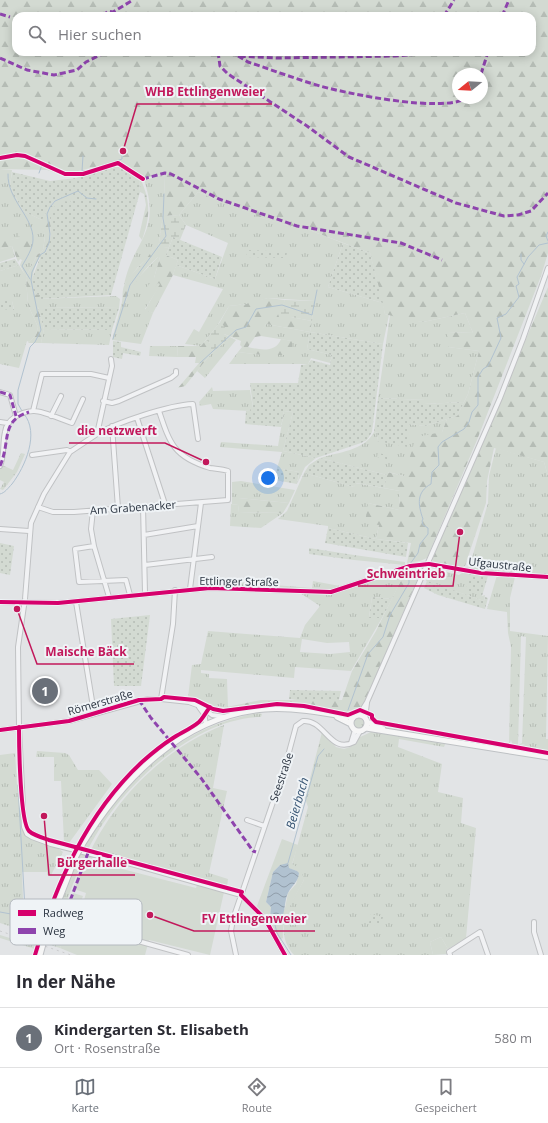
<!DOCTYPE html>
<html lang="de">
<head>
<meta charset="utf-8">
<style>
  :root { --surface:#fff; --page:#f7f7f7; --text:#2b2b33; --muted:#7c7c81; --line:#e1e1e2; --accent:#6a7079 }
  body { margin:0; font-family:"Open Sans",sans-serif; background:var(--page); color:var(--text) }
  .compass { position:absolute; left:452px; top:68px; width:36px; height:36px; border-radius:50%; background:var(--surface); box-shadow:0 2px 10px #0003; rotate:252deg }
  .you { position:absolute; left:268px; top:478px; width:14px; height:14px; margin:-10px; border:3px solid #fff; border-radius:50%; background:#1a73e8; box-shadow:0 0 0 6px #1a73e833 }
  .badge { display:grid; place-items:center; width:26px; height:26px; border-radius:50%; background:var(--accent); color:#fff; font-size:13px; font-weight:700 }
  .pin { position:absolute; translate:-50% -50%; border:2px solid #fff; box-shadow:0 1px 4px #0006 }
  .list { margin:0; padding:0; list-style:none }
  h2 { display:flex; justify-content:space-between; align-items:center; height:52px; margin:0; padding:0 16px; font-size:17px }
  h2 small { font-size:13px; font-weight:400; color:var(--muted) }
  .list li { display:grid; grid-template-columns:26px 1fr auto; gap:12px; align-items:center; box-sizing:border-box; height:60px; padding:0 16px; border-top:1px solid var(--line) }
  .list b { display:block; font-size:15px; white-space:nowrap }
  .list p { margin:0; font-size:13px; white-space:nowrap; color:var(--muted) }
  .list em { font-size:13px; font-style:normal; color:var(--muted) }
  .icon { flex:none; width:22px; height:22px; fill:none; stroke:currentColor; stroke-width:2; stroke-linecap:round; stroke-linejoin:round }
  .map { position:relative; flex:none; width:548px; height:955px; overflow:hidden }
  .search { position:absolute; background:var(--surface); box-shadow:0 2px 10px #0003; left:12px; right:12px; top:12px; height:44px; display:flex; align-items:center; gap:10px; box-sizing:border-box; padding:0 14px; border-radius:12px; color:var(--muted); font-size:15px }
  .sheet { height:112px; background:var(--surface) }
  nav { display:flex; justify-content:space-around; align-items:center; box-sizing:border-box; height:56px; border-top:1px solid var(--line); background:var(--surface); font-size:11px; color:var(--muted) }
  nav a { display:grid; justify-items:center; gap:2px }
  nav .on { color:var(--accent) }
  .map>svg:first-child { display:block }
  .grass { fill:url(#grass-tufts); fill-rule:evenodd }
  .forest { fill:url(#forest-firs); fill-rule:evenodd }
  .wetland { fill:url(#wetland-marsh) }
  .park { fill:#d3dad2; fill-rule:evenodd }
  .garden { fill:url(#garden-dots) }
  .water { fill:url(#water-waves) }
  .lines { fill:none; stroke-linecap:round; stroke-linejoin:round }
  .stream { stroke:#b1c2d0; stroke-width:1 }
  .minor-casing { stroke:#c0c2c4; stroke-width:6 }
  .major-casing { stroke:#bec1c4; stroke-width:7 }
  .minor { stroke:#f1f2f4; stroke-width:4 }
  .major { stroke:#f6f6f6; stroke-width:5 }
  .rail { stroke:#cbccce; stroke-width:1; stroke-dasharray:2 4; stroke-linecap:butt }
  .major-bridge-casing { stroke:#bec1c4; stroke-width:7; stroke-linecap:butt }
  .major-bridge { stroke:#f6f6f6; stroke-width:5 }
  .quiet { stroke:#8e44ad; stroke-width:3; stroke-dasharray:6 3; stroke-linecap:butt }
  .cycleway-casing { stroke:#eff3f6; stroke-width:6 }
  .cycleway { stroke:#d6006c; stroke-width:4 }
  .labels { text-anchor:middle; dominant-baseline:central; stroke-width:4; stroke-linejoin:round; paint-order:stroke }
  .street-label { font-size:11px; fill:#29323f; stroke:#eff3f6 }
  .water-label { font-size:12px; font-style:italic; fill:#355372; stroke:#eff3f6 }
  .key { fill:#eff3f6; stroke:#b4b9bf; stroke-width:1 }
  .key-label { font-size:11px; fill:#29323f }
  .leader { fill:none; stroke:#c2185b; stroke-width:1.5 }
  .callout-dot { fill:#c2185b; stroke:#eff3f6; stroke-width:1.5 }
  .callout-label { font-size:12px; text-anchor:middle; font-weight:bold; fill:#c2185b; stroke:#eff3f6; stroke-width:4; stroke-linejoin:round; paint-order:stroke }
</style>
</head>
<body>
<div class="map">
<svg width="548" height="955" viewBox="0 0 548 955">
  <defs>
    <pattern id="grass-tufts" width="24" height="20" patternUnits="userSpaceOnUse"><rect width="24" height="20" fill="#d3dad2"/><path d="M3 7l-1-3M5 7V3M7 7l1-3M15 17l-1-3M17 17v-4M19 17l1-3" fill="none" stroke="#b5bcb5"/></pattern>
    <pattern id="forest-firs" width="22" height="20" patternUnits="userSpaceOnUse"><rect width="22" height="20" fill="#d3dad2"/><path d="M5 1l3.5 6h-7zM16 11l3.5 6h-7z" fill="#b5bcb5"/></pattern>
    <pattern id="wetland-marsh" width="20" height="14" patternUnits="userSpaceOnUse"><rect width="20" height="14" fill="#d3dad2"/><path d="M1 5h8M5 5V1M11 12h8M15 12V8" fill="none" stroke="#b5bcb5"/></pattern>
    <pattern id="garden-dots" width="8" height="8" patternUnits="userSpaceOnUse"><rect width="8" height="8" fill="#d3dad2"/><path d="M2 2h.1M6 6h.1" fill="none" stroke="#b5bcb5" stroke-width="1.8" stroke-linecap="round"/></pattern>
    <pattern id="water-waves" width="16" height="10" patternUnits="userSpaceOnUse"><rect width="16" height="10" fill="#b1c2d0"/><path d="M0 5q4-4 8 0t8 0" fill="none" stroke="#909eaa"/></pattern>
  </defs>
  <rect width="100%" height="100%" fill="#e2e4e6"/>
  <path class="grass" d="M0 169 12 170 10 186 23 211 42 220 45 236 43 250 37 255 26 277 28 305 38 327 36 335 29 342 27 341 19 368 0 364V309H14L12 301H0V271L19 265 25 275 20 265 22 260 24 261 20 227 19 238 0 243Z
    M161 176 165 177 163 216 158 249H153L150 256 138 267 124 285C133 240 162 233 144 180Z
    M198 192 262 218 293 227 304 228 343 243 328 287 383 303 385 314 389 315 383 344 310 332 315 301 268 298 247 304 229 306 217 326 201 346 185 344 194 329 199 332 223 289 173 275 176 265 215 279 228 243 186 225 179 215Z
    M12 246 15 257 0 262V249Z
    M158 257H160L154 278 161 284 145 309 153 313 141 344 112 340 122 302H125L134 282Z
    M116 296 120 299 119 308 40 307 39 299Z
    M465 313 473 333 448 332V347L479 351 468 394 464 402 424 404 425 400 378 398 390 315 423 322Z
    M266 324 310 332 307 349 332 355 330 363 311 358 308 364H229L238 352 261 355H297L292 349V341L261 336 259 333Z
    M44 329 112 330 109 345 41 343Z
    M230 337 236 340 205 378 197 371 210 355Z
    M150 346H178L177 357 149 356Z
    M212 387 213 391 250 390 253 408 250 411 213 409 211 404 200 406 199 402Z
    M284 411 293 412 283 451 316 458 305 467 298 482 299 472 277 468 282 452 220 447 221 442 278 446Z
    M447 419 442 432 404 476 388 472 387 475 320 458C338 452 364 451 374 432L378 433 377 441 409 424 425 426Z
    M496 448 544 462 548 476V576L483 572 469 568 488 503 489 476Z
    M21 453 25 454 17 472 3 490 0 489 4 482 0 480V468L2 465 13 470Z
    M304 473 354 487 355 483 400 491 399 510 368 503 379 525 376 539 328 528V526L278 519 287 511Z
    M241 481 295 490 289 503 239 498V500H232V482Z
    M231 504 238 505 239 512 283 513 261 528 230 526Z
    M354 555 405 562V565L354 560Z
    M404 570V574L392 599 372 597 369 617 382 618 351 671 295 667 294 678 201 670V673L209 674V678L227 679 228 707C215 708 202 699 188 697L192 665 201 664 208 631 300 638 305 625 320 606 300 593 333 594ZM302 639 327 643 349 642 350 652 330 654 300 652Z
    M440 570 459 575 465 571 477 574 482 596 485 595 484 601 426 581 430 572Z
    M497 575 515 577 510 598V631L548 636 546 739H548V752L520 747 525 744 513 746 511 740 509 745 511 647 508 633 507 612 487 609ZM521 636 526 637 522 743 518 745Z
    M211 580 312 588 313 581 340 586V588L322 591 210 586Z
    M259 713 262 714 261 717C192 718 114 792 86 854 76 874 68 896 62 917 60 923 60 932 56 937 54 940 51 940 48 940 58 906 70 872 87 841 124 777 186 724 259 713Z
    M353.5 723a5.5 5.5 0 1 1 11 0a5.5 5.5 0 1 1-11 0Z
    M224 725 213 788 227 791 209 873 228 879 227 887 91 850C117 796 168 746 224 725Z
    M322 732 336 747 344 749 350 747 355 743 358 738 371 732 446 742 444 747 399 739 398 747 442 764 438 792 463 798 461 823 476 828 466 938 448 949 441 937 430 942 433 955H294C272 930 290 905 304 880L292 865 308 807 305 798Z
    M37 751 65 753 69 755 78 770H99L112 784 69 843 64 842 61 781H54V757H36Z
    M15 753 17 785H20L23 831 27 837 55 846 63 852 51 875H47V872H22L23 899 42 901 31 927V933L0 923V755Z
    M65 927 67 928 60 948 47 944V942L53 943 60 941Z
    M0 935 36 946 35 949 0 938Z"/>
  <path class="forest" d="M0 0H548V253L541 276 477 440 427 558 420 561 407 563 411 543 376 539 379 525 365 523 368 503 399 510 400 491 384 488 387 472 404 476 416 437 442 432 447 419 457 416 468 394 479 351 448 347V332L473 333 465 313 423 322 407 320 385 314 370 253 304 228C267 224 232 205 198 192L179 215 163 216 165 177 157 175 143 178 119 161 62 175 47 170 0 169ZM16 16H532V52H16ZM458 74H482V98H458Z
    M139 179 141 180C151 203 150 217 142 240L139 236 146 205 144 194 140 192Z
    M61 196H74L71 202 50 216C51 227 52 240 46 251 44 254 45 252 42 255 34 263 29 284 35 294L40 295V307H38L44 329 41 343H28L36 335 38 327 28 305 26 277 37 255 43 250 45 236 41 221 48 208Z
    M19 227 32 228 34 237 24 261 20 259 18 262 12 246 0 249V242L19 238Z
    M169 247 166 255 178 260 173 275 153 313 145 310 160 284 158 283 152 290 147 287 154 278 160 257H158C143 270 133 284 125 302H122C123 297 122 290 124 286 130 272 146 263 153 249Z
    M548 287V476L544 462 494 448 487 481 486 503 465 566 460 567 435 562 432 560Z
    M268 298 285 300 279 317H291L312 321 310 332 266 324 260 333 261 336 255 337 248 347C260 350 276 353 281 339L292 341V349L298 350 297 355H261L238 352 242 347 240 345 241 341 224 334 220 322 229 306 247 304 249 302Z
    M206 340 210 343V355L185 386 178 388 199 363H195L196 357H177L178 346H201Z
    M239 498 289 503 283 513 239 512 238 505 232 504V500H239Z
    M414 569 418 571 419 576 361 710 351 713H344L304 705 277 704 212 711 198 701 188 699 197 698 222 708 261 700H342L352 671 376 631 404 574V570Z"/>
  <path class="wetland" d="M179 215 186 225 180 240 173 237 169 247 158 249 163 216Z
    M285 300 315 301 312 321 291 317H279L277 311 282 306Z
    M220 322 225 327 224 334 230 337 210 355V343L206 340Z"/>
  <path class="park" d="M282 839 298 845 292 864 301 869 304 880C295 897 281 919 283 938L278 941 264 915 257 906ZM280 865 297 871 299 873 296 884 288 893 285 908 275 925 270 916 271 907 266 902 273 872Z
    M88 856 96 858 95 862 196 888 197 885 224 892 210 955 149 940 145 955H77L60 948 68 923 77 926 86 893 74 889Z
    M73 893 83 896 75 917 66 913Z
    M441 937 448 949 446 950 448 954 433 955 430 942Z"/>
  <path class="garden" d="M118 165 139 179 140 192 111 295 39 299 40 295 35 294 32 288V279L41 255 46 252 51 235 50 216 54 207 63 201 71 202 73 196C55 196 50 204 42 220L23 211 10 186 12 172 50 181 76 178Z
    M173 237 222 257 215 279 176 265 178 260 166 255Z
    M343 243 370 253 383 303 328 287Z
    M248 250 287 252 286 258 246 257Z
    M15 259 19 265 0 271V263Z
    M0 301H12L14 310 0 309Z
    M38 307H40L119 308 112 330 44 329Z
    M310 332 383 344 372 432 367 440 361 443 316 458 283 451 293 412 284 411 281 427 245 424 246 411H250L251 408H253L250 383H298L301 365 308 364 311 360 330 365 332 355 307 349Z
    M113 341 121 342V347L141 352 140 356 123 353 122 359 113 357Z
    M378 398 425 400V404L464 402 457 416 425 426 409 424 408 447 377 441 378 433 374 432Z
    M378 453 392 456 391 460 377 457Z
    M320 458 387 475 384 488 356 483 354 487 304 473 309 465Z
    M277 468 299 472 297 484 275 480Z
    M328 528 376 539 408 543 406 557 325 543Z
    M0 543 14 546 10 575 0 573Z
    M309 548 354 555V560L309 554Z
    M470 574 488 576 482 596 466 590Z
    M427 581 484 601 485 597 488 598 485 609 438 595 424 588Z
    M372 597 392 599 382 618H369Z
    M150 615 141 686H114L111 619Z
    M290 690 341 691 339 700 305 701 289 699Z
    M371 914 383 917 380 927 369 923Z"/>
  <path class="water" d="M288 863 289 868 297 871 299 873C298 883 292 885 288 893 283 903 287 919 275 925L270 916 271 907 266 902 273 872 280 865Z"/>
  <g class="lines">
    <path class="stream" d="M83 156 82 171 93 170 122 159V153
      M39 173 42 165
      M8 174C7 200 34 217 33 240 33 248 26 259 22 266L30 279
      M548 232 546 236 548 241
      M521 254V260L524 264
      M113 339 130 285 166 236 163 218 164 194
      M200 363 236 330 246 327 256 309 282 305 312 315 317 290
      M22 411 18 404V390L30 347 35 342 41 330 31 280 32 272 40 255 45 252 49 243 50 234 47 214 50 207 55 201 78 191 87 198 96 199
      M0 494C5 493 8 488 12 484 25 467 40 433 24 414
      M410 564 418 553 420 544 428 534V528L423 525 422 521 423 519C418 505 416 492 431 484L432 472 439 465 438 447 442 442 464 429 469 422 472 412 478 405V377L483 369 488 366 501 338 497 318 506 314 519 297 516 286 519 284 517 277 528 257 539 245 548 243
      M348 710 368 654 383 637 390 615 409 583V570
      M288 863 318 756 324 749
      M0 912 11 914 25 909 18 785
      M275 925 277 933 291 955"/>
    <defs>
      <path id="minor" d="M111 359 112 366 97 434 70 452 44 494 31 523 25 599 18 647 19 727 24 827 27 834 32 837 51 844 135 865 241 895 265 919 285 955
        M0 392 10 395 16 416
        M103 401 112 403 119 401 171 378 176 374V371
        M33 411 42 374H91L109 378
        M51 416 61 396
        M137 418 165 504
        M0 422 7 423
        M112 426 118 508
        M97 434C118 422 169 405 193 404L198 439
        M32 455 67 450 70 452
        M0 466C5 454 2 444 5 432 7 419 20 412 33 411 42 410 62 420 72 423L83 399
        M143 506 145 593
        M38 507 53 512H74L228 500V471C222 469 216 469 210 468 174 457 170 444 159 411
        M93 510 91 529 94 546 109 597
        M0 529 29 531
        M144 535 198 526
        M94 546 75 549 79 582 126 580 130 595
        M145 565 212 557
        M190 589 201 503
        M0 602 58 603 210 588 331 592 410 566 429 564 481 573 548 577
        M76 602 94 713
        M161 699 173 624 175 590
        M199 707 204 714 206 724
        M359 715 367 702 500 398 523 339 548 268
        M365 718 367 703
        M0 730 69 721 148 699H161L189 702 200 706 212 715 226 717
        M351 743 355 730
        M247 820 264 826
        M534 922V932L541 955
        M113 934 188 955
        M236 955 231 931 233 919 285 767 296 726 303 721C325 719 330 755 354 742L360 731
        M450 955 449 952 480 932 488 955"/>
      <path id="major" d="M351 723a8 8 0 1 1 16 0a8 8 0 1 1-16 0Z
        M337 717 351 724
        M367 722 383 729
        M366 728 548 757
        M82 845C123 778 183 716 265 709 294 707 325 713 353 718
        M46 933 76 856"/>
    </defs>
    <use href="#minor" class="minor-casing"/>
    <use href="#major" class="major-casing"/>
    <use href="#minor" class="minor"/>
    <use href="#major" class="major"/>
    <path class="rail" d="M0 931 71 955"/>
    <defs>
      <path id="major-bridge" d="M76 856 82 845
        M40 955 46 933"/>
    </defs>
    <use href="#major-bridge" class="major-bridge-casing"/>
    <use href="#major-bridge" class="major-bridge"/>
    <path class="quiet" d="M0 14 10 17
      M103 16 108 11 113 12 133 0
      M444 16 454 0
      M502 16 509 0
      M218 52 220 66 228 74 307 126 349 157 456 203 504 216 518 215 531 211 548 193
      M232 52 238 56 276 58 395 56 418 54 425 52
      M238 56 248 62C272 70 296 79 320 86 349 94 442 113 467 98
      M0 58 27 70 54 75 77 70 86 62 106 52
      M481 74 488 52
      M143 179 165 173 171 174 219 199 297 226 401 243 442 260
      M0 392 10 395 16 416
      M0 466C11 441 0 421 29 412
      M139 700 151 718 201 778 253 851 256 852
      M64 917 88 853"/>
    <defs>
      <path id="cycleway" d="M0 158 17 155 25 156 65 174H83L118 163 143 179
        M0 602 58 603 210 588 331 592 410 566 429 564 481 573 548 577
        M19 727C19 744 20 822 29 831 33 835 43 838 49 840L242 892
        M0 730 69 721 139 700 161 699 164 697 195 700 213 709 223 711 277 704 304 706 348 715 360 710 372 715V718L376 722 548 753
        M241 895 265 919 285 955
        M35 955C56 884 86 814 142 762 151 754 162 745 173 738 181 733 192 728 199 722 203 718 206 712 210 707"/>
    </defs>
    <use href="#cycleway" class="cycleway-casing"/>
    <use href="#cycleway" class="cycleway"/>
  </g>
  <g class="labels">
    <g class="street-label">
      <text transform="translate(133 507) rotate(-4)">Am Grabenacker</text>
      <text transform="translate(500 564) rotate(6)">Ufgaustraße</text>
      <text transform="translate(239 581) rotate(1)">Ettlinger Straße</text>
      <text transform="translate(100 702) rotate(-16)">Römerstraße</text>
      <text transform="translate(281 777) rotate(-71)">Seestraße</text>
    </g>
    <g class="water-label">
      <text transform="translate(297 803) rotate(-74)">Beierbach</text>
    </g>
  </g>
  <rect x="10" y="899" width="132" height="46" rx="6" class="key"/>
  <rect x="18" y="910" width="18" height="6" fill="#d6006c"/>
  <rect x="18" y="928" width="18" height="6" fill="#8e44ad"/>
  <g class="key-label">
    <text x="43" y="917">Radweg</text>
    <text x="43" y="935">Weg</text>
  </g>
  <path class="leader" d="M123 151L137 104H272M206 462L165 443H69M460 532L453 586H358M17 609L37 664H134M44 816L49 875H135M150 915L194 931H315"/>
  <g class="callout-dot">
    <circle cx="123" cy="151" r="4"/>
    <circle cx="206" cy="462" r="4"/>
    <circle cx="460" cy="532" r="4"/>
    <circle cx="17" cy="609" r="4"/>
    <circle cx="44" cy="816" r="4"/>
    <circle cx="150" cy="915" r="4"/>
  </g>
  <g class="callout-label">
    <text x="205" y="96">WHB Ettlingenweier</text>
    <text x="117" y="435">die netzwerft</text>
    <text x="406" y="578">Schweintrieb</text>
    <text x="86" y="656">Maische Bäck</text>
    <text x="92" y="867">Bürgerhalle</text>
    <text x="254" y="923">FV Ettlingenweier</text>
  </g>
</svg>
<svg class="compass" viewBox="-18 -18 36 36"><path d="M0-13l5 13h-10z" fill="#e53935"/><path d="M0 13l5-13h-10z" fill="#7c7c81"/></svg>
<div class="you"></div>
<div class="pin badge" style="left:45px;top:691px">1</div>
<div class="search"><svg class="icon" aria-label="search" viewBox="0 0 24 24"><circle cx="10" cy="10" r="6"/><path d="M15 15l6 6"/></svg>Hier suchen</div>
</div>
<section class="sheet">
<h2>In der Nähe<small></small></h2>
<ul class="list">
<li><span class="badge">1</span><div><b>Kindergarten St. Elisabeth</b><p>Ort · Rosenstraße</p></div><em>580 m</em></li>
</ul>
</section>
<nav>
<a class="on"><svg class="icon" aria-label="map" viewBox="0 0 24 24"><path d="M3 6l6-2 6 2 6-2v14l-6 2-6-2-6 2zM9 4v14M15 6v14"/></svg>Karte</a>
<a><svg class="icon" aria-label="directions" viewBox="0 0 24 24"><path d="M12 3l9 9-9 9-9-9zM9 14v-3h6M13 9l2 2-2 2"/></svg>Route</a>
<a><svg class="icon" aria-label="saved" viewBox="0 0 24 24"><path d="M7 4h10v16l-5-4-5 4z"/></svg>Gespeichert</a>
</nav>
</body>
</html>
